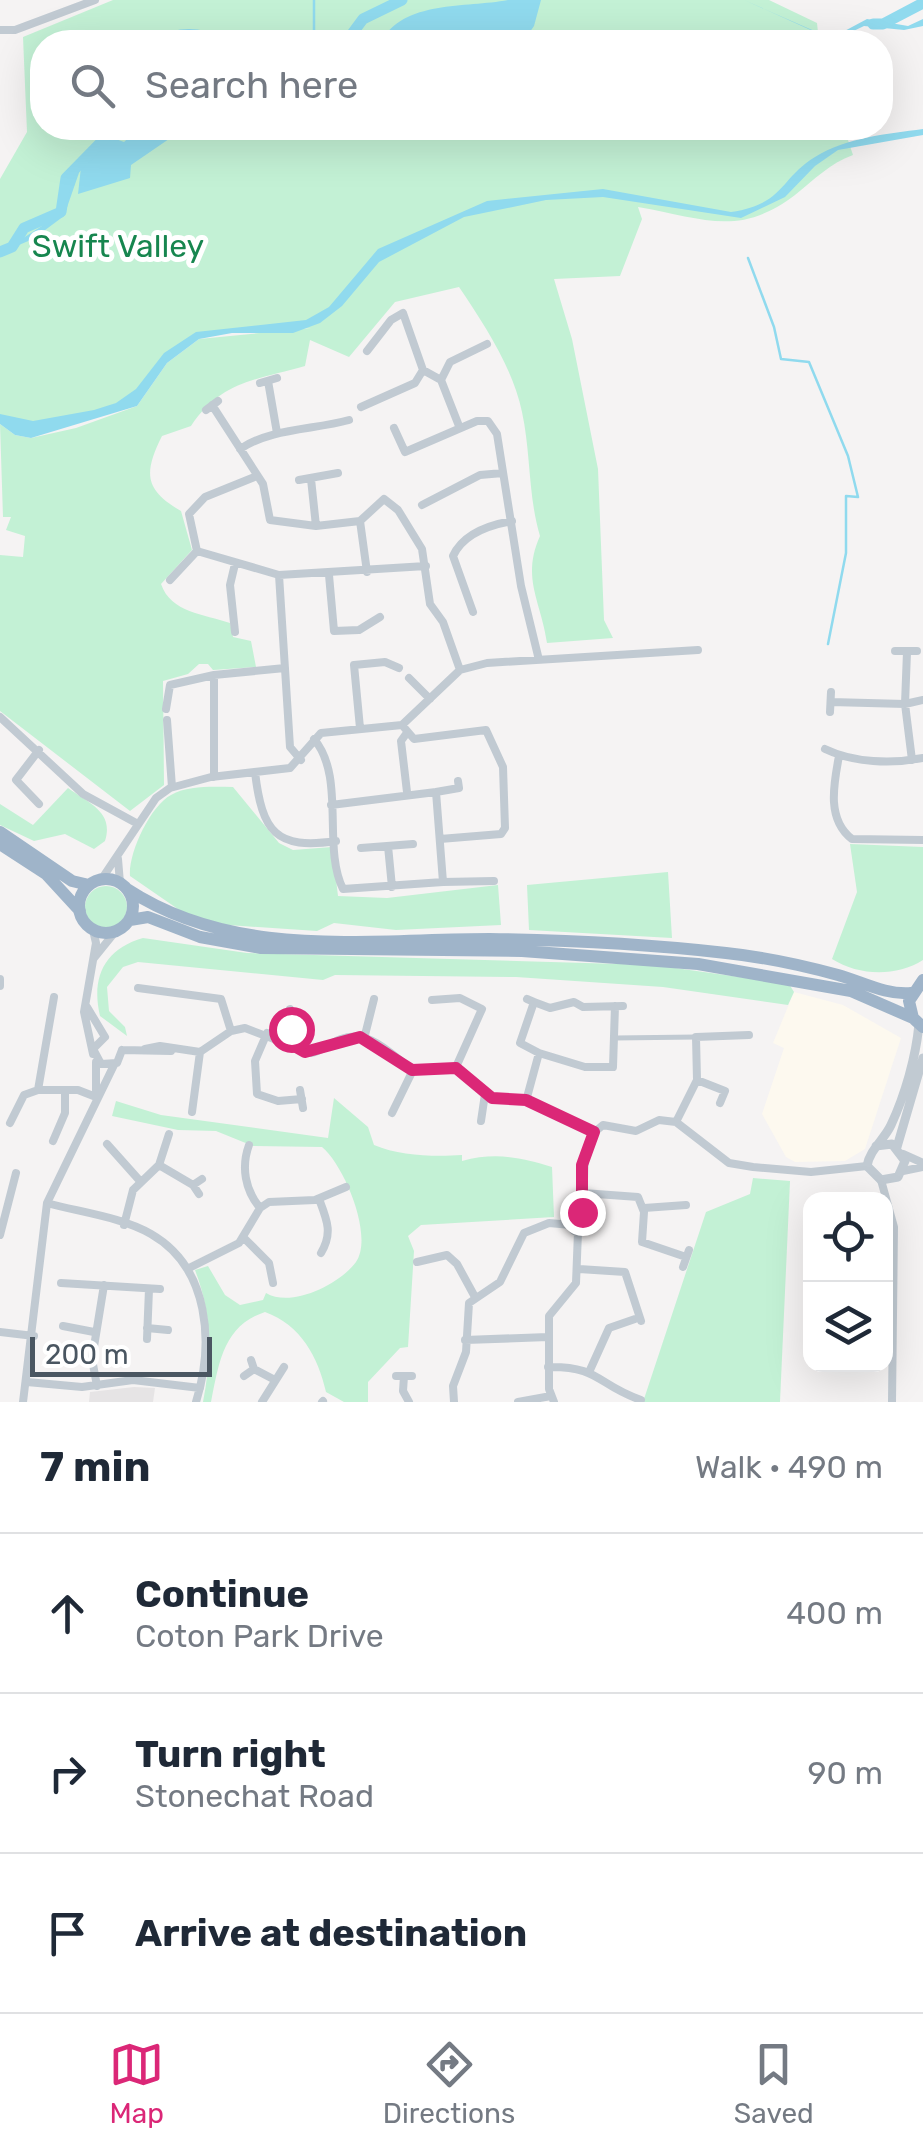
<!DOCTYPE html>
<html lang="en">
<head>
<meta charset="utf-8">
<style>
  body { margin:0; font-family:Rubik,sans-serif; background:#f2f2f3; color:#1f2937 }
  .controls { position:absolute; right:30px; bottom:30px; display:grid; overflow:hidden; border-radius:20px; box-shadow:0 10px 40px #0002 }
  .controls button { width:90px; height:90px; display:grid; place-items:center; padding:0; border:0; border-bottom:2px solid #e0e1e3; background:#fff; color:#1f2937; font:50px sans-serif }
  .scale { position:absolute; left:30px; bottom:25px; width:182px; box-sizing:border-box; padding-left:10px; border:5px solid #4a5661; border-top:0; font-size:28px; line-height:35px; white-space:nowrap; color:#4a5661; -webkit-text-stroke:8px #fff; paint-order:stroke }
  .stop { position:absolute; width:30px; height:30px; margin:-22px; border:8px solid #db2777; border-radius:50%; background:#fff }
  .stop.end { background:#db2777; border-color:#fff; box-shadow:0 2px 10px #0008 }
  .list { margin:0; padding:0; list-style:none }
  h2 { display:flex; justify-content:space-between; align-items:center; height:130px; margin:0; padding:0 40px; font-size:42px }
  h2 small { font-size:32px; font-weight:400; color:#747a83 }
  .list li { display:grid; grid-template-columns:65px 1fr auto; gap:30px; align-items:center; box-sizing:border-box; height:160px; padding:0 40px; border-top:2px solid #e0e1e3 }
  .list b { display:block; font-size:38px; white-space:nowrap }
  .list p { margin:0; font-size:32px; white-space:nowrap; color:#747a83 }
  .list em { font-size:32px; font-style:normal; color:#747a83 }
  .icon { flex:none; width:55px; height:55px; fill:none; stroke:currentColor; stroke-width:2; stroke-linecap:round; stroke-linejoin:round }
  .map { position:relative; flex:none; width:923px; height:1402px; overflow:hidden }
  .search { position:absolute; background:#fff; box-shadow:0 10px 40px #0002; left:30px; right:30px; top:30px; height:110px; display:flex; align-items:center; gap:25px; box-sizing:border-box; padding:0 35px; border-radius:40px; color:#747a83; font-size:38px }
  .sheet { height:610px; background:#fff }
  nav { display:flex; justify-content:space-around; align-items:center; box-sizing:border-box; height:140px; border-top:2px solid #e0e1e3; background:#fff; font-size:28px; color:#747a83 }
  nav a { display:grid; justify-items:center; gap:5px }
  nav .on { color:#db2777 }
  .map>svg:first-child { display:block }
  .commercial { fill:#fdf9ef }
  .education { fill:#e6e4e5 }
  .green { fill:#c3f1d5 }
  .water { fill:#90daee }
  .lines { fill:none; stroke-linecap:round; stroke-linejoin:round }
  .stream { stroke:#90daee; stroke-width:2.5 }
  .river { stroke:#90daee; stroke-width:11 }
  .pedestrian { stroke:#c1cad2; stroke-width:5 }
  .minor { stroke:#c1cad2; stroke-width:8 }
  .tertiary { stroke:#c1cad2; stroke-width:9 }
  .trunk { stroke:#9fb4c9; stroke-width:12 }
  .route { stroke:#db2777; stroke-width:12 }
  .labels { text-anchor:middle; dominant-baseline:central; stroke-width:10; stroke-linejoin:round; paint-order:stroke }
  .park-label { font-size:32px; fill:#17864f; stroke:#fff }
</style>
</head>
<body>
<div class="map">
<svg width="923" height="1402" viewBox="0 0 923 1402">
  <rect width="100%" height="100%" fill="#f5f3f3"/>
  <path class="commercial" d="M794,992l49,13 58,33 -36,111 -20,12 -50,1 -9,-5 -24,-43 22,-66 -11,-5z"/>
  <path class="education" d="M134,1387l21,1 -2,14h-64l1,-10z"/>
  <path class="green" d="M113,0h656l48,23 2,19h-777v86h802l9,27c-23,8 -39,25 -58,40 -57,43 -92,23 -157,12l4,12 -22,57 -66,3 18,60 26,130 6,151 9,18 -66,5c-6,-42 -26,-65 -7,-107 -12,-40 -9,-82 -18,-124 -9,-44 -38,-88 -63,-125l-64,15 -46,55 -39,-17 -5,26c-49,14 -84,15 -114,60l-29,10c-19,38 -17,54 19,75l11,39 -31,34c10,29 43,30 69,39l3,14 18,4 5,26 -43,3 -5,-6h-9l-11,10 -25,7 1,104 -34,26 -130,-100v-156l23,2 2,-21 -19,-6 5,-13h-8l-3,-93 15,11 16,3 45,-10 61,-22 30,-43 32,-24 112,-11 -100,5 -33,13 -37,47 -75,31 -66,-5v-240l27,-47 -4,-95z
    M233,787l46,56 14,7 39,-3 6,49 49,2 111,-13 3,40 -105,5 -62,-7 -17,8 -89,-6 -40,-9 -58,-40c-2,-22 20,-70 41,-81 18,-10 42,-8 62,-8z
    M68,788c22,16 46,24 37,53l-11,8 -29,-15 -31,7 -34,-16v-21l33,21z
    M850,844l73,3v113c-27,17 -64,16 -91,-1l25,-67z
    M668,872l4,66 -143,-8 -2,-45z
    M85 907a21 21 0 1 1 42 0a21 21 0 1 1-42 0Z
    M143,938l104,15 407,12 135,19 5,8 -6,13 -125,-18 -147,-10 -181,-2 -12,5 -185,-18 -15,5 -16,20 2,24 16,16 2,9 -27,-20c-9,-38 4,-67 43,-78z
    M334,1098l34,29 6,18c26,11 61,12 88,10v6c33,-9 58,-4 90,6l2,50 -133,8 -13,11 6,15 -6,96 -8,1 -32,34v20h-24l-18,-10c-8,-35 -25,-67 -61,-80 -42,14 -46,51 -54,90h-8c9,-46 9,-88 -8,-132l13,-4 17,29 15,10 23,-5 3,-7c25,15 73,-8 90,-31 18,-26 -12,-97 -34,-115l-69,-1 -37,-15 -38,-1 -66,-14 4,-15 45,14 167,23z
    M753,1178l37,3 -10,221h-137l63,-190 44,-18z"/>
  <path class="water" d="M508,0h33l-7,26 -11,16h-142c22,-42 85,-34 127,-42z
    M744,0l75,33 20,1 28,-15 41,7 15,-7v7l-19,4 -40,-4 -23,11h-15z
    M119,128h4l-10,10 11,4 15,-14h46l-54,37 -1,13 -52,16 3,-27 -17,49 -31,23 -33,14 59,-38 11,-38 10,-15z
    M923,129v6l-85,15 -23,16 -30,31 -44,21 -138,-21 -57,3 -82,17 -85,45 -37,44 -22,17 -27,10h-61l-33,6 -32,24 -30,43 -106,32 -16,-3 -15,-11v-10l33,7 61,-11 22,-7 20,-14 28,-36 32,-21 110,-12 23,-13 49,-58 109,-48 116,-12 128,23c54,-8 48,-33 84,-55 32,-20 72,-23 108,-28z"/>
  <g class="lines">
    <path class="stream" d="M314,0v42
      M748,258l26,69 7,32 28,3 39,94 10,41 -12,-1v57l-18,91"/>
    <path class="river" d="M873,24h10l40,-21
      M162,42c14,-10 40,-10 54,0
      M346,42l17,-23 39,-19
      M0,252l12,-5 12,-19 37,-16 5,-34 49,-50"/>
    <path class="pedestrian" d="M615,1038l81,-1"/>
    <path class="minor" d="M0,30h15l80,-30
      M367,351l24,-31 12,-7 20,57 18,10 18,46
      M441,380l9,-18 37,-18
      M268,381l9,52
      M260,383l17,-5
      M212,405l51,79 7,36 46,6 44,-5
      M361,407l54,-24 8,-13
      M206,410l12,-9
      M394,428l11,24 72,-31h11l9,13 24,152 18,74
      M240,449c31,-21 73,-19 109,-29
      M311,479l5,47
      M299,480l39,-7
      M422,505l58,-30 23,-2
      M197,551l-8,-37 16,-17 52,-21
      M235,564l-5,21 5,47
      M367,572l-7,-51 24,-22 14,11 24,39 8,55 13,18 17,48
      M279,575l11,172 11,13
      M329,575l5,56 25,-1 21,-13
      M170,580l27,-29 82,24 147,-9
      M473,612l-20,-56c10,-22 36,-31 59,-35
      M895,651h22
      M907,652l-2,52 7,56
      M409,678l21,21
      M831,702l74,2 18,-4
      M166,709l4,-24 44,-10
      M830,712l1,-20
      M0,717l83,77 55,30
      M167,720l5,67
      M402,725l12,14 72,-9 17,37 2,61 -4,6 -61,5
      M360,728l-6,-63 31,-3 14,6
      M406,734l-5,7 6,51
      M314,739c32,38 8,108 29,150l100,-7 -7,-90 -105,13
      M825,749c29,14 67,15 98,9
      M39,750l-23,30 23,24
      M839,756c-5,27 -13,63 13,83l71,1
      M255,772c7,60 21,78 81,69
      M214,777v-102l71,-7
      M436,792l23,-4 -1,-7
      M388,846l4,41
      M361,848l52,-4
      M118,859l2,24
      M101,880l55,-82 14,-10 41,-11 79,-9 31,-35 81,-8 58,-55 27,-7 211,-13
      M443,882l51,-1
      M94,958l21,-26
      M0,979v7
      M138,988l83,11 10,32
      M527,999l7,3 -14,41 19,10
      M432,1000l28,-2 22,11 -26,58
      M534,1002l16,6 24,-6 9,5 40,-1
      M87,1007l18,30
      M267,1033l-12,28 2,33 21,7 24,-2
      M105,1037l-12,12 8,15 16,-1 5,-13
      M364,1039l10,-40
      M285,1040l8,-20 -3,-11
      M145,1049l15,-3 40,6 31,-21 14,-3 66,25c12,-2 19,-10 30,-14 29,-11 51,17 72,31l43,-3 36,31 34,3 67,31
      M122,1050l49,1
      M93,1054l-9,-42 12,-69 -3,-13
      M96,1062v30
      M697,1080l28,11 -5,12
      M38,1090h40l18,7
      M300,1090l3,18
      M526,1101l13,-48 46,14h28l2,-61
      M192,1112l8,-60
      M392,1113l21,-43
      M481,1121l4,-27
      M676,1122l21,-42 -1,-43 53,-2
      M10,1123l14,-28 14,-5 16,-93
      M53,1141l12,-28v-22
      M107,1144l33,37
      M249,1145c-8,22 -4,45 11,63
      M903,1154l20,9
      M159,1165l34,20
      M903,1171l20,-4
      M881,1180l13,47 -2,175
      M583,1193l55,4 6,15 -2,30 44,15
      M199,1194l-6,-9 9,-6
      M319,1199c8,21 14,34 2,54
      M47,1203c32,9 75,14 104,31 59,34 63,110 45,168
      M644,1208l42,-3
      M571 1225a7 7 0 1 1 14 0a7 7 0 1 1-14 0Z
      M579,1219c12,-30 -6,-73 24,-94l33,6 23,-11 17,2 53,41 24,4 58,5 56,-6
      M124,1225l9,-35 26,-25 10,-31
      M0,1235l16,-62
      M244,1238l25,25 4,20
      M417,1262l30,-7 10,9 18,33
      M683,1267l6,-17
      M187,1269l52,-26 21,-35 9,-6 46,-2 31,-13
      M579,1269l46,3 16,49
      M61,1283l99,6
      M63,1326l31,6
      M147,1328l21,2
      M0,1332l34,4
      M147,1339l2,-50
      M465,1340l83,-3
      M548,1367c52,-1 49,18 93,33
      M254,1369l21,11
      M590,1370l19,-42 26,-9
      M244,1376l10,-7 -3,-9
      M396,1376h16
      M404,1376l-1,15 6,11
      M27,1382l55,5 51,-7 67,8
      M97,1386l-5,-27 12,-74
      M23,1402l24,-199 67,-138
      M262,1402l22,-35
      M322,1402l1,-1
      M454,1402l-1,-16 13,-34 3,-49 31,-21 24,-49 25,-10 22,2
      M518,1402l33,-6
      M554,1402l-5,-13v-73l27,-33 2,-51"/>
    <path class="tertiary" d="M876,1146l16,-2 13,17 -7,16 -17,3 -14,-14c3,-17 17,-26 24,-41 14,-30 25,-68 28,-101
      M897,1147l26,-89"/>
    <path class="trunk" d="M0,832l72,49 17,4
      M0,844l46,30 34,37
      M79 906a27 27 0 1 1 54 0a27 27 0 1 1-54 0Z
      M127,889c108,71 240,50 363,50 79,1 157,5 236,14 37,4 76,12 112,22 25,7 47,20 73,18
      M130,920l18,-3 52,20 61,11 261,3 176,13 153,27 62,27
      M923,980l-14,21 4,17 10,9"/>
  </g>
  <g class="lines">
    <path class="route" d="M291,1029l-7,11 21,12 55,-15 52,33 44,-2 36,30 34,2 68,32 -12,33v47"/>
  </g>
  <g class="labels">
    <g class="park-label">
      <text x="118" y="246">Swift Valley</text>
    </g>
  </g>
</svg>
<div class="controls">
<button><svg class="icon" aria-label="locate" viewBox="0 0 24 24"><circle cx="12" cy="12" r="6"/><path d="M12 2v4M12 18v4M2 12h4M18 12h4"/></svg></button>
<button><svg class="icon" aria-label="layers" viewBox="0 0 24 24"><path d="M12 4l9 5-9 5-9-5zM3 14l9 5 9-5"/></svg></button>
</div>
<div class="scale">200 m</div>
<div class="stop" style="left:291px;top:1029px"></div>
<div class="stop end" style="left:582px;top:1212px"></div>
<div class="search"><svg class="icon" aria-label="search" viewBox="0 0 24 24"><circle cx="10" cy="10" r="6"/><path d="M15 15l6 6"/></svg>Search here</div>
</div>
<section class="sheet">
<h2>7 min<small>Walk · 490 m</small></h2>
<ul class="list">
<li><svg class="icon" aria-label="ahead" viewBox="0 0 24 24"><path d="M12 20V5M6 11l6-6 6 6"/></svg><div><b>Continue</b><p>Coton Park Drive</p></div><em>400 m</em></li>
<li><svg class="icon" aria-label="right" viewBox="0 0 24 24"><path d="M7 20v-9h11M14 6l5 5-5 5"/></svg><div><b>Turn right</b><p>Stonechat Road</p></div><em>90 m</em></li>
<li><svg class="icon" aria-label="arrive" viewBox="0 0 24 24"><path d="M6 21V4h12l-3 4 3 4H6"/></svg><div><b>Arrive at destination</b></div></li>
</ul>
</section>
<nav>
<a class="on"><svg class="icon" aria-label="map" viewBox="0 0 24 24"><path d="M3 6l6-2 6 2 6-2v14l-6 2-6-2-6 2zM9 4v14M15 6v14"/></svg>Map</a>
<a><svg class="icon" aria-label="directions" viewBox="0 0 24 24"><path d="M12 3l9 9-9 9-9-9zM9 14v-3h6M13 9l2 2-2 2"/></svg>Directions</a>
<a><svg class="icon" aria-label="saved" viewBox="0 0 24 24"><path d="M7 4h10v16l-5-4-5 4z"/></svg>Saved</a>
</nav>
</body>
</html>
